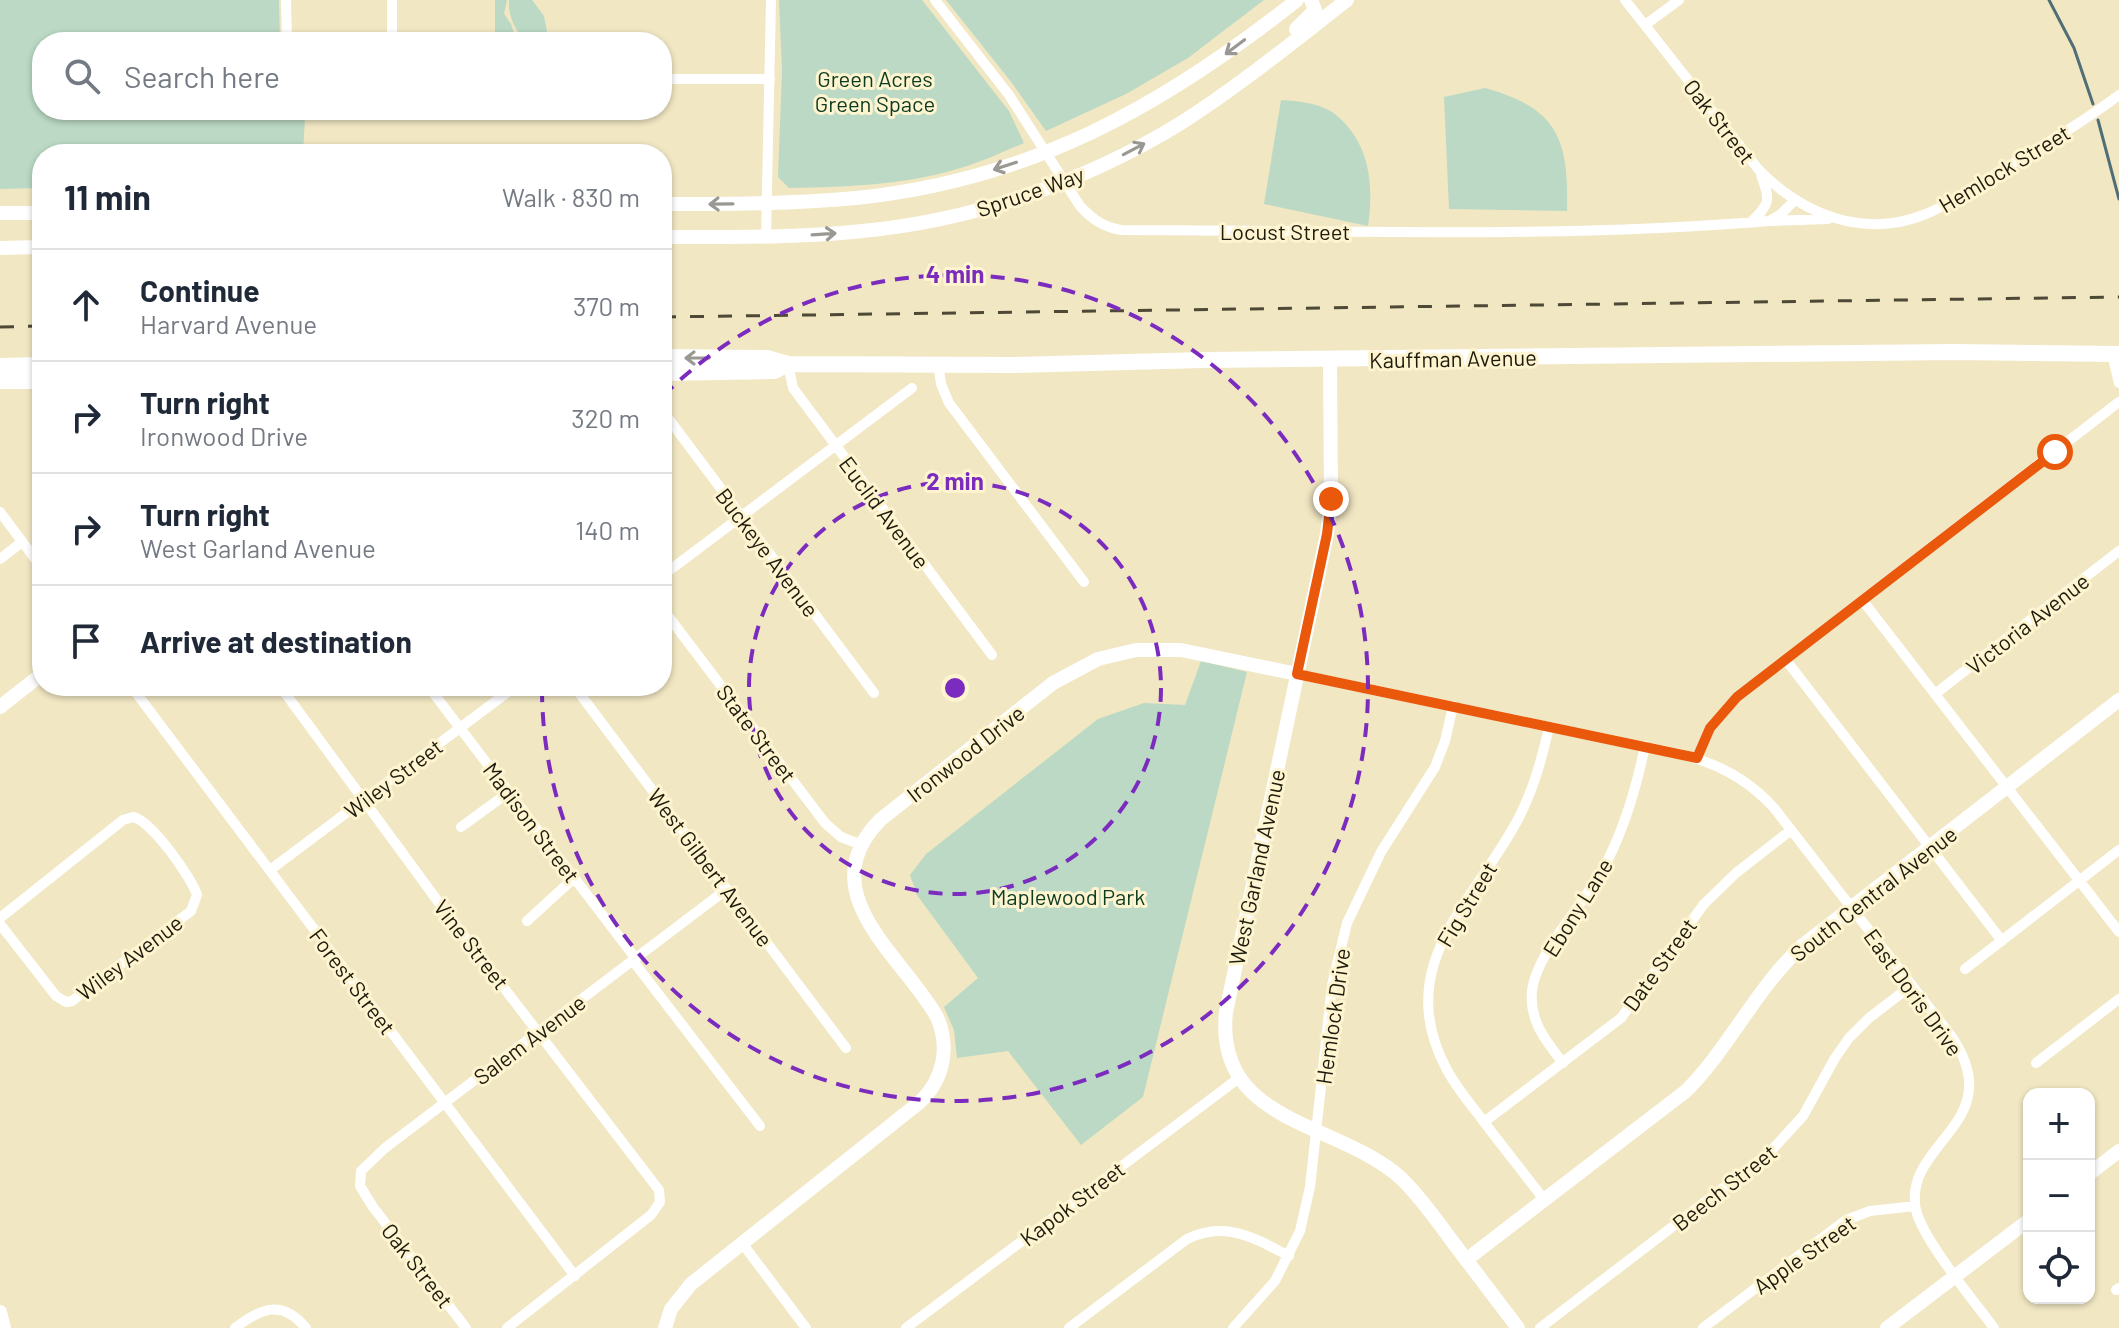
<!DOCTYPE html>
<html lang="en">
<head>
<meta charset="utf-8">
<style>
  body { margin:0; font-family:Barlow,sans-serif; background:#f2f2f3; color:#1f2937 }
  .controls { position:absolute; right:24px; bottom:24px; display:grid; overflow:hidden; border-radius:16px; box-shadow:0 2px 6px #0004 }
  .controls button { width:72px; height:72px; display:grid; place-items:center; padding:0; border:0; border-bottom:2px solid #e0e1e3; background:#fff; color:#1f2937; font:40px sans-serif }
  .stop { position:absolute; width:24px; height:24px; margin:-18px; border:6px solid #ea580c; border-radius:50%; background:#fff }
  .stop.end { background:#ea580c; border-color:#fff; box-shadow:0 2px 8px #0008 }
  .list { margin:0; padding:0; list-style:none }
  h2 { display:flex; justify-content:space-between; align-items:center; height:104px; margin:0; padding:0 32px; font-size:34px }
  h2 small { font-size:26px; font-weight:400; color:#747a83 }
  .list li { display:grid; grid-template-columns:52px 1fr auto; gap:24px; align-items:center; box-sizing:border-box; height:112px; padding:0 32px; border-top:2px solid #e0e1e3 }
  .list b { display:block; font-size:30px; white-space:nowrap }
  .list p { margin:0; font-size:26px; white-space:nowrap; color:#747a83 }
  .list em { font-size:26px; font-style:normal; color:#747a83 }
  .icon { flex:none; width:44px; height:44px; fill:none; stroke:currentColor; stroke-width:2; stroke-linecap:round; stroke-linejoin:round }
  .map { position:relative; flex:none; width:2119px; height:1328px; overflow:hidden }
  .search { position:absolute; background:#fff; box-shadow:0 2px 6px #0004; left:32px; top:32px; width:640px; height:88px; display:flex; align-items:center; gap:20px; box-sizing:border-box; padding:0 28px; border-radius:32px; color:#747a83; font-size:30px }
  .panel { position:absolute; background:#fff; box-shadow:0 2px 6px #0004; left:32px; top:144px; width:640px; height:552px; border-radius:32px }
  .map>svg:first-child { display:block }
  .green { fill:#bbd9c4 }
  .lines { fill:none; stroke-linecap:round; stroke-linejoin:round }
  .stream { stroke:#506e75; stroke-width:3 }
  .street { stroke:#fff; stroke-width:10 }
  .secondary { stroke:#fff; stroke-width:14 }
  .primary { stroke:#fff; stroke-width:16 }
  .rail { stroke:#4d4936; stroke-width:3; stroke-dasharray:14 14; stroke-linecap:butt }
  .oneway { stroke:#9a9892 }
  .route { stroke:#ea580c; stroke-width:10 }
  .ring { fill:none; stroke:#7b2cbf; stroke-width:4; stroke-dasharray:14 10 }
  .labels { text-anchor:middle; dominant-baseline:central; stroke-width:6; stroke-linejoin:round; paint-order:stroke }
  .park-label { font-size:22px; fill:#0b3b21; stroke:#fef4d0 }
  .street-label { font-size:22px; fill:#1e1b0d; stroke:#fef4d0 }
  .centre { fill:#7b2cbf; stroke:#fef4d0; stroke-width:4 }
  .ring-label { font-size:24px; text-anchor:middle; font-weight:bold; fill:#7b2cbf; stroke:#fef4d0; stroke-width:6; stroke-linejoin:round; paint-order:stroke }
</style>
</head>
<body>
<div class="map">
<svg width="2119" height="1328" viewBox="0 0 2119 1328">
  <rect width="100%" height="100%" fill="#f1e7c3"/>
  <path class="green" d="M0,0h279l1,42h-238v68h258l5,7 -2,37h-261v34l-42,1z
    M495,0h12l-3,14 7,10 6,18h-22z
    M509,0h23l12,16 5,26h-22c-12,-11 -19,-26 -18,-42z
    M779,0h143l87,111 15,32c-19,8 -38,17 -57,23 -57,19 -119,21 -178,22l-11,-11 4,-106z
    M946,0h318l-76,58 -62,36 -80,37 -34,-48z
    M1485,88c73,20 84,52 82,123l-118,-2 -5,-112z
    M1281,100c17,1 41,3 55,15 34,28 38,70 32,111l-104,-22z
    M1201,661l46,11 -104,425 -62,48 -73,-94 -51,7 -3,-28 -10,-23 34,-29 -61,-83 -7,-20 16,-21 172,-135 46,-16 41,2z"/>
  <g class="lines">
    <path class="stream" d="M2049,0l25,48 19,56
      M2098,120l21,79"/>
    <path class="street" d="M286,0l1,42
      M935,0l74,95 71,111c12,13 23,21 41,24 215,0 432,9 648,-9l12,-7 13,-13
      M1625,0l134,170c44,45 105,69 167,44 28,-12 54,-30 79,-46 39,-23 78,-46 114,-73
      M1645,25l34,-25
      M392,42v-42
      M662,79h108
      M304,110h1
      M1772,221l56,-2
      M1750,223c20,-19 21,-22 11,-48
      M766,236l5,-236
      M2112,354l7,29
      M938,363l3,21 8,19 135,179
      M788,364l5,24 199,267
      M662,410l212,283
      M0,512l42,56
      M0,559l22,-17
      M662,576l250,-188
      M1863,601l256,331
      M662,608l163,215 16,14 21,8
      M1786,660l216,281
      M1297,674l387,81c35,9 65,25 90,53l178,229c58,87 -50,105 -36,173 7,30 58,91 78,118
      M131,686l444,590
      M280,686l165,225 214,279 1,12 -9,13 -144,113
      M428,686l208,273
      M574,686l272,362
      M1935,694l184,-143
      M1697,758l13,-30 27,-31 382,-295
      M461,827l48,-35
      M270,870l246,-184
      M0,918l123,-98 10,-3c18,3 59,61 64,78l-6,16 -119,90 -6,1 -10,-6 -56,-72
      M527,921l47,-43
      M633,961l127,165
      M1965,969l154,-119
      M1563,1063c-17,-22 -34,-42 -31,-72 4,-37 52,-88 71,-122 21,-38 33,-80 42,-123
      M2036,1063l83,-64
      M1484,1122l137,-104 83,-114 32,-31 55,-43
      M1545,1201c-21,-28 -43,-55 -64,-83 -12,-16 -26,-32 -35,-50 -52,-98 21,-160 66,-238 19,-32 29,-67 37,-103
      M742,1243l64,85
      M2116,1290l3,-2
      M235,1328c26,-20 47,-29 71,0
      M466,1328l-93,-121 -13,-21 1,-15 24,-23 342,-259
      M906,1328l333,-250
      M1069,1328l118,-89c38,-19 68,-1 102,17
      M1233,1328l42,-47 25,-50 10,-44 22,-202 15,-62 34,-71 54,-85 10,-26 8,-35
      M1540,1328l229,-175 34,-37 32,-58 14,-20 20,-20 43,-33
      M1703,1328l143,-108 24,-9 45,-5"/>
    <path class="secondary" d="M1296,29l19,-19 -4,-10
      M662,204c65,0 129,0 194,-6 175,-18 306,-91 441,-198
      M0,213h42
      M662,237c67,0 134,1 200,-6 113,-11 223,-49 319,-108 58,-37 112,-81 166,-123
      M0,248l42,-1
      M1330,360l1,139 -4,35 -101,478c-12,113 113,109 176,167 20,20 36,43 53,66 21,28 42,55 63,83
      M0,707l42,-33
      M2089,1174l30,-23
      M1466,1260l220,-169c44,-44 70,-103 117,-146l316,-245
      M0,1312l4,16
      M665,1328l6,-19 20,-25 229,-182c24,-23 30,-55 17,-85 -34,-61 -128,-124 -57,-197l173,-137 45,-24 38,-9h45l116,24
      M1887,1328l142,-108"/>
    <path class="primary" d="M662,357l105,1 21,6 225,1 190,-5 751,-8 165,2
      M0,366l42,-1
      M662,373l112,-2 14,-7
      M0,381h42"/>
    <path class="rail" d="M662,317l1457,-20
      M0,327l42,-1"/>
  </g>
  <defs><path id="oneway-shaft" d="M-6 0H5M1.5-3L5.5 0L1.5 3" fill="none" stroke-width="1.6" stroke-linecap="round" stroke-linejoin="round" transform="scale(2)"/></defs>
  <g class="oneway">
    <use href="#oneway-shaft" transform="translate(1235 47) rotate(143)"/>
    <use href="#oneway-shaft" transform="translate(1134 149) rotate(-28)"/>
    <use href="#oneway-shaft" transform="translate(1005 166) rotate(162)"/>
    <use href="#oneway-shaft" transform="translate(721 204) rotate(179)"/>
    <use href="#oneway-shaft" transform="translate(824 234) rotate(-4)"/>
    <use href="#oneway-shaft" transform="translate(697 358) rotate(-180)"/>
  </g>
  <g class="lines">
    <path class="route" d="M1331,499l-4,35 -30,140 400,84 13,-30 27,-31 318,-245"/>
  </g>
  <g class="ring">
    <circle cx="955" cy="688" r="206"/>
    <path d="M663 396A413 413 0 1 1 542 688"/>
  </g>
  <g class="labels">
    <g class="park-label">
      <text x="875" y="78">Green Acres<tspan x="875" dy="25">Green Space</tspan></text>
      <text x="1068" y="896">Maplewood Park</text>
    </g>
    <g class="street-label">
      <text transform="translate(1720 121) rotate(52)">Oak Street</text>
      <text transform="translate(2004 168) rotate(-31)">Hemlock Street</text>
      <text transform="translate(1030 191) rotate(-19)">Spruce Way</text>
      <text x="1285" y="231">Locust Street</text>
      <text transform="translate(1453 358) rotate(-1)">Kauffman Avenue</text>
      <text transform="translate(885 512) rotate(53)">Euclid Avenue</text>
      <text transform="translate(768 552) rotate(53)">Buckeye Avenue</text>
      <text transform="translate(2027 623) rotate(-38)">Victoria Avenue</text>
      <text transform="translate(757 733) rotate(53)">State Street</text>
      <text transform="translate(965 753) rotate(-38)">Ironwood Drive</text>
      <text transform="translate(393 778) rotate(-37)">Wiley Street</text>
      <text transform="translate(532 822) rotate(53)">Madison Street</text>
      <text transform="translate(711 867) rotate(53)">West Gilbert Avenue</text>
      <text transform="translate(1256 867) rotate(-78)">West Garland Avenue</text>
      <text transform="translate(1873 893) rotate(-38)">South Central Avenue</text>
      <text transform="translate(1466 904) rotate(-59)">Fig Street</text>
      <text transform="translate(1577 907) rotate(-58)">Ebony Lane</text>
      <text transform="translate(472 944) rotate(52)">Vine Street</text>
      <text transform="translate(129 957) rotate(-37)">Wiley Avenue</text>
      <text transform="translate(1659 964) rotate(-54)">Date Street</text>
      <text transform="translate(353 981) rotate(53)">Forest Street</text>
      <text transform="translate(1914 992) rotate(54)">East Doris Drive</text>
      <text transform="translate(1332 1016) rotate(-82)">Hemlock Drive</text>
      <text transform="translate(529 1039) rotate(-37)">Salem Avenue</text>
      <text transform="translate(1724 1187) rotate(-38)">Beech Street</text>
      <text transform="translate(1072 1203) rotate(-37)">Kapok Street</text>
      <text transform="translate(1804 1254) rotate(-35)">Apple Street</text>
      <text transform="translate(418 1265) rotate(52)">Oak Street</text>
    </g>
  </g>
  <circle cx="955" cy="688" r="12" class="centre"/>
  <g class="ring-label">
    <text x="955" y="283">4 min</text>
    <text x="955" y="490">2 min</text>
  </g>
</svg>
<div class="controls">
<button>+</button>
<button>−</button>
<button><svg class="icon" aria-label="locate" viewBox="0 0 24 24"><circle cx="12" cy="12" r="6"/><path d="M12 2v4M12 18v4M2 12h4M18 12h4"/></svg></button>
</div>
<div class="stop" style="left:2055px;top:452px"></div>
<div class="stop end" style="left:1331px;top:499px"></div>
<div class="search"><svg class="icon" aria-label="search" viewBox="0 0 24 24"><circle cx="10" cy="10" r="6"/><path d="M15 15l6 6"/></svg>Search here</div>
<section class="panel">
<h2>11 min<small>Walk · 830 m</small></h2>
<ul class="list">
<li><svg class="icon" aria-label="ahead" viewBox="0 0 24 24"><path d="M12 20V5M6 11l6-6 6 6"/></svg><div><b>Continue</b><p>Harvard Avenue</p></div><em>370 m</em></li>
<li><svg class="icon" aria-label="right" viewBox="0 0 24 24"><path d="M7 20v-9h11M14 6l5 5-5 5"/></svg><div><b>Turn right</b><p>Ironwood Drive</p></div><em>320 m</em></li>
<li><svg class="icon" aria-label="right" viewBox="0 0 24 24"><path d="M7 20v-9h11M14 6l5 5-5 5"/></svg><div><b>Turn right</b><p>West Garland Avenue</p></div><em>140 m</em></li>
<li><svg class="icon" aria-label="arrive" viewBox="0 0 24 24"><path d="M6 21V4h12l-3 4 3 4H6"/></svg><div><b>Arrive at destination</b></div></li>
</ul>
</section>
</div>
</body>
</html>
